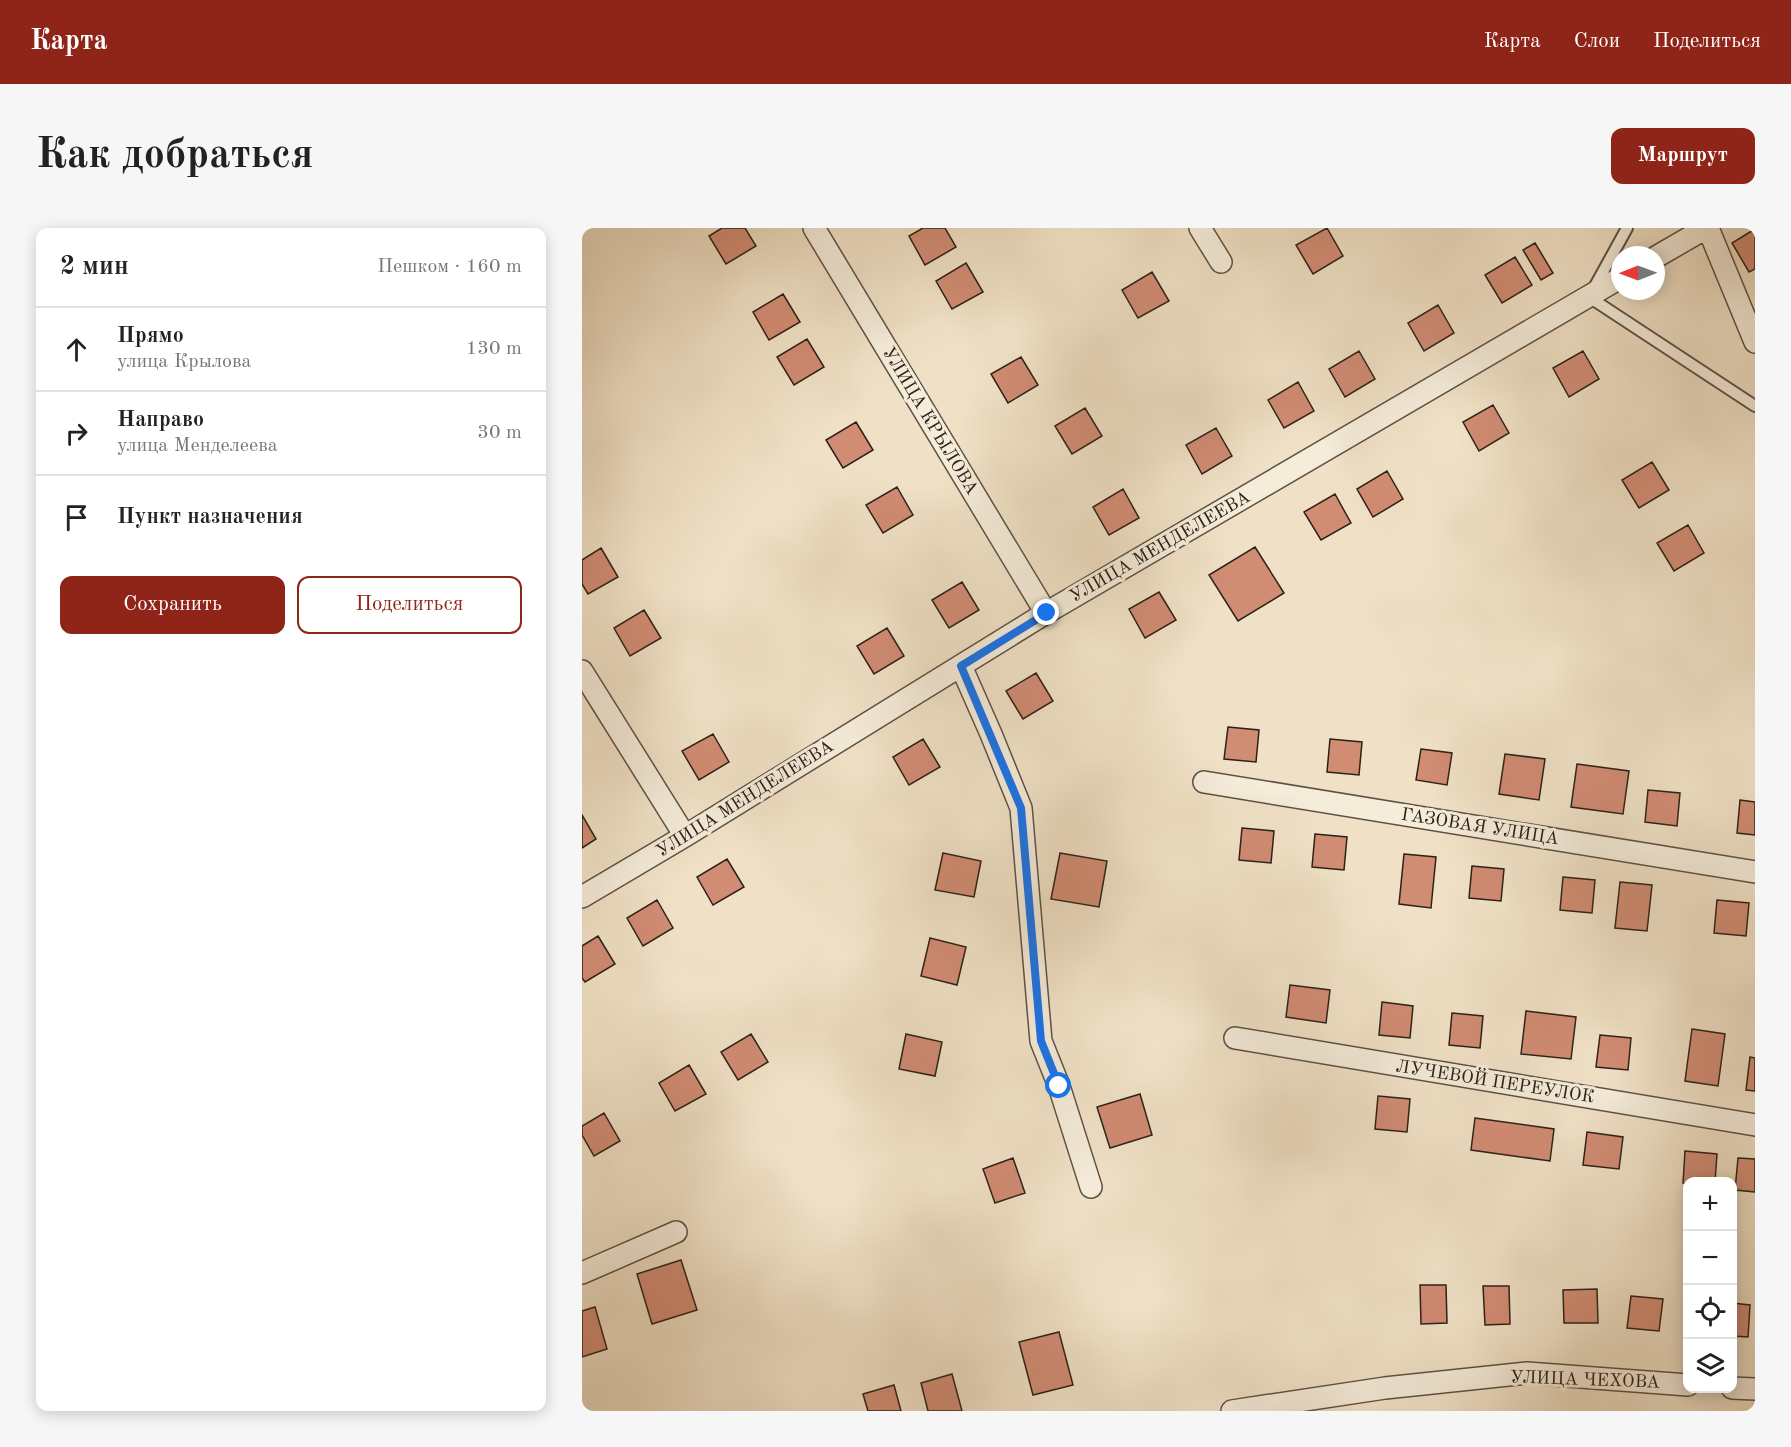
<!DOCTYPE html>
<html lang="ru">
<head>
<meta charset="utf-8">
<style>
  body { margin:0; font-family:"Old Standard TT",serif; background:#f6f6f6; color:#222 }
  .controls { position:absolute; right:18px; bottom:18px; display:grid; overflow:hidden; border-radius:12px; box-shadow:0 3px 15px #0003 }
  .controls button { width:54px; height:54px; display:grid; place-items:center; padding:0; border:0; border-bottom:2px solid #e0e0e0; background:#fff; color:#222; font:30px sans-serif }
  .compass { position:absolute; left:1029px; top:18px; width:54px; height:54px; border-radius:50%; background:#fff; box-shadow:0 3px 15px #0003; rotate:269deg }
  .stop { position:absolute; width:18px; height:18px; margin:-14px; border:4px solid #1a73e8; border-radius:50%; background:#fff }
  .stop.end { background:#1a73e8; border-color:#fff; box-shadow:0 2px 6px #0008 }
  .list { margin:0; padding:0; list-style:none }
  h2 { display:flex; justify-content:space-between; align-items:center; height:78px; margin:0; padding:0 24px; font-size:26px }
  h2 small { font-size:20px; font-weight:400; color:#767676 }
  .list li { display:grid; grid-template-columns:39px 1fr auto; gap:18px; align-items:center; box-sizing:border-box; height:84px; padding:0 24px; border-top:2px solid #e0e0e0 }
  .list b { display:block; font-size:22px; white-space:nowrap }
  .list p { margin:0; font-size:20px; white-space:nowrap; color:#767676 }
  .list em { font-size:20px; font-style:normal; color:#767676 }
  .actions { display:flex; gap:12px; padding:18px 24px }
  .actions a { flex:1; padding:14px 0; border:2px solid #8f2418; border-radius:12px; text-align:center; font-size:21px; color:#8f2418 }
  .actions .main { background:#8f2418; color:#fff }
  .icon { flex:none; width:33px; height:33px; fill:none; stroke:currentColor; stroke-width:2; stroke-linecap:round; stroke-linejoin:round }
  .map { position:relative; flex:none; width:1173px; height:1183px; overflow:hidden; border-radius:12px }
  header { display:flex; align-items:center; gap:36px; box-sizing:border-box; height:84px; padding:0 30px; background:#8f2418; color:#fff }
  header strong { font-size:28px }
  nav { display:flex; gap:33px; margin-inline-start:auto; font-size:21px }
  .intro { display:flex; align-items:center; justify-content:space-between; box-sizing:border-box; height:144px; padding:0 36px }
  h1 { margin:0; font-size:42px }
  .button { padding:15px 27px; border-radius:12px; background:#8f2418; color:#fff; font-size:21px; font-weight:700 }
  main { display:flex; gap:36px; padding:0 36px }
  aside { flex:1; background:#fff; border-radius:12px; box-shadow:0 3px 15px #0003 }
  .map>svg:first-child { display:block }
  .building { fill:#d18c74; stroke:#2c2118; stroke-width:1.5 }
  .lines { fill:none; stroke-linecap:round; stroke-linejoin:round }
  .lane-casing { stroke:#5d5144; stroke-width:14 }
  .street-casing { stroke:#5d5144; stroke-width:24 }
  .lane { stroke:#f5ecda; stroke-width:10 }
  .street { stroke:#f5ecda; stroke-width:21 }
  .route { stroke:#1a73e8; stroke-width:8 }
  .labels { text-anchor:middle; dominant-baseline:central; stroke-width:6; stroke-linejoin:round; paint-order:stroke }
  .street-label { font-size:18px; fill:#2c2118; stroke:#f5ecda }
</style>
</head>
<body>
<header>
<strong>Карта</strong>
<nav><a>Карта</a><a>Слои</a><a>Поделиться</a></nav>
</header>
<div class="intro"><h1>Как добраться</h1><a class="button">Маршрут</a></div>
<main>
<aside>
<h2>2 мин<small>Пешком · 160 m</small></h2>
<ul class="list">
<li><svg class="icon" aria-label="ahead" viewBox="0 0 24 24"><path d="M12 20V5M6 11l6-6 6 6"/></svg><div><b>Прямо</b><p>улица Крылова</p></div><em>130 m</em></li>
<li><svg class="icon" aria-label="right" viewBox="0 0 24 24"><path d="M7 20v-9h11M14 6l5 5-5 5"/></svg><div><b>Направо</b><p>улица Менделеева</p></div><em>30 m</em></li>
<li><svg class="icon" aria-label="arrive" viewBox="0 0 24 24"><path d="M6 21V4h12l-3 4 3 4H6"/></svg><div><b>Пункт назначения</b></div></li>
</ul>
<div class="actions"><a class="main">Сохранить</a><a>Поделиться</a></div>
</aside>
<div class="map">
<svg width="1173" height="1183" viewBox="0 0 1173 1183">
  <rect width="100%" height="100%" fill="#f0e1c6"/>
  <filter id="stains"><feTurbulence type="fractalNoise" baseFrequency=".00333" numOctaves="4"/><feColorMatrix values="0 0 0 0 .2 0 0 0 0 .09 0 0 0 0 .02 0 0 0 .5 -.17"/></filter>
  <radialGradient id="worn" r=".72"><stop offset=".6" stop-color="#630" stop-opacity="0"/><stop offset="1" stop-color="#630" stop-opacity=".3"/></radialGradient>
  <path class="building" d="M140,0h23l11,18 -30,18 -17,-28z
    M341,0h22l11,19 -31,18 -16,-29z
    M745,0l16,28 -30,18 -17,-29z
    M1173,1v40l-6,3 -17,-29z
    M953,15l18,30 -12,7 -18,-30z
    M933,29l17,28 -30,18 -17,-28z
    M384,35l17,29 -31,17 -16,-28z
    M570,44l17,29 -31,17 -16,-28z
    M201,66l17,28 -31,18 -16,-28z
    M856,77l16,28 -30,18 -16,-28z
    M225,111l17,28 -30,18 -17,-28z
    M777,123l16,28 -30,18 -16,-28z
    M1001,123l16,28 -30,18 -16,-29z
    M439,129l17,28 -30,18 -17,-29z
    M716,154l16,29 -30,17 -16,-28z
    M911,177l16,28 -30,18 -16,-29z
    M503,180l17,28 -30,18 -17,-28z
    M274,194l17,28 -30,18 -17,-28z
    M634,200l16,28 -30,18 -16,-29z
    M1070,234l17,28 -30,18 -17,-28z
    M805,243l16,28 -30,18 -16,-28z
    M315,259l16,28 -30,18 -17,-28z
    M541,261l16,29 -30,17 -16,-28z
    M753,266l16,29 -30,17 -17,-28z
    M1106,297l16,28 -30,18 -17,-28z
    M673,319l29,46 -46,28 -29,-46z
    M19,320l17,29 -30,17 -6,-10v-24z
    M380,354l17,28 -30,18 -17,-28z
    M577,364l17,28 -31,18 -16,-29z
    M62,382l17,28 -31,18 -16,-28z
    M305,400l17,28 -30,18 -17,-28z
    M454,445l17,28 -30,18 -17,-28z
    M646,499l31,3 -3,32 -32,-3z
    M131,506l16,28 -30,18 -17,-29z
    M341,511l17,28 -31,18 -16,-28z
    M748,511l32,3 -3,33 -32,-3z
    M839,521l31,4 -5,32 -31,-5z
    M923,526l40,5 -6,41 -40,-6z
    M995,536l52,7 -6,43 -52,-7z
    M1066,562l32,3 -3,33 -32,-4z
    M1158,572l15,2v33l-18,-2z
    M0,587l14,24 -14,9z
    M660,600l32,3 -3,32 -32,-3z
    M733,606l32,3 -3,33 -32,-3z
    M361,625l38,8 -7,36 -39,-7z
    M478,625l47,8 -8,46 -48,-8z
    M822,626l32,3 -5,51 -32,-4z
    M145,631l17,28 -31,18 -16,-28z
    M890,638l32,3 -3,32 -32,-3z
    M981,649l32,3 -3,33 -32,-3z
    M1038,654l32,3 -5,46 -32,-3z
    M75,672l16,28 -30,18 -16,-28z
    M1135,672l32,3 -3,33 -32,-3z
    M16,708l17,28 -30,18 -3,-4v-32z
    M348,710l36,9 -9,38 -36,-9z
    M708,757l40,5 -4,33 -40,-6z
    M800,774l31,4 -3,32 -31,-3z
    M944,783l50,6 -5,42 -50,-5z
    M870,785l31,3 -3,32 -31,-3z
    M1110,801l33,5 -7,52 -33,-5z
    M169,806l17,28 -30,18 -17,-28z
    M324,806l36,8 -7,34 -36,-7z
    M1018,807l31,3 -3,32 -32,-3z
    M1168,829l5,1v33l-9,-1z
    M107,837l17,29 -31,17 -16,-28z
    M558,866l12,41 -42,13 -13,-41z
    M796,868l32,3 -3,33 -32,-3z
    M22,885l16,28 -26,15 -12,-21v-9z
    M893,890l79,11 -4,32 -79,-11z
    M1005,904l36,5 -4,32 -36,-4z
    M1103,923l32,3 -2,28h-27v2l-5,-1z
    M431,930l12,35 -30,10 -12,-34z
    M1156,930l17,1v33l-20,-2z
    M99,1032l16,50 -45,14 -15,-50z
    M838,1057h26l1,38 -26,1z
    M901,1058h26l1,38 -25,1z
    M1015,1061l1,34h-34l-1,-33z
    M1049,1068l32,3 -4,32 -32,-3z
    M1150,1075l18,2 -2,32 -16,-1z
    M13,1079l12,42 -25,8v-46z
    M477,1104l14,53 -40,10 -14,-53z
    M370,1146l10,37h-34l-7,-28z
    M312,1157l7,26h-33l-5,-17z"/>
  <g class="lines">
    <defs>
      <path id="lane" d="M1045,0l-38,69 166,109"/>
      <path id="street" d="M232,0l232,385
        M618,0l21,34
        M1126,0l47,114
        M1074,29l50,-29
        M379,438l30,68 30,74 20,233 18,45 32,101
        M0,443l103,165
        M622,554l551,90
        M0,669l103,-61 361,-223 574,-335
        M653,810l520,87
        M0,1045l94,-41
        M1150,1160l23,1
        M650,1183l153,-23 142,-15 161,12"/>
    </defs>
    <use href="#lane" class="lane-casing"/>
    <use href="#street" class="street-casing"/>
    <use href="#lane" class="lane"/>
    <use href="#street" class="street"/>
  </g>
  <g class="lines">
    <path class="route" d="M465,385l-86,53 60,142 20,233 18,45"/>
  </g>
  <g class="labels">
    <g class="street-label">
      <text transform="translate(348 193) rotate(59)">УЛИЦА КРЫЛОВА</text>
      <text transform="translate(578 319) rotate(-30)">УЛИЦА МЕНДЕЛЕЕВА</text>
      <text transform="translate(163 571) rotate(-32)">УЛИЦА МЕНДЕЛЕЕВА</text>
      <text transform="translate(898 599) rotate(9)">ГАЗОВАЯ УЛИЦА</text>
      <text transform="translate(913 854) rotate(9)">ЛУЧЕВОЙ ПЕРЕУЛОК</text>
      <text transform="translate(1003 1152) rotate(2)">УЛИЦА ЧЕХОВА</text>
    </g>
  </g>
  <rect width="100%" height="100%" filter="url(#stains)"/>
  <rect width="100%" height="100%" fill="url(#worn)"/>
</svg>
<div class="controls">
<button>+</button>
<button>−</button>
<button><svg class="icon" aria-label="locate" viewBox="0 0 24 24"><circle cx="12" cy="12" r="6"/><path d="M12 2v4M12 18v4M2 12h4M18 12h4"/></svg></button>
<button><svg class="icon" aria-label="layers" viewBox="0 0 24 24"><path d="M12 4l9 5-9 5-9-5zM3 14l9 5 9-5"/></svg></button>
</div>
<svg class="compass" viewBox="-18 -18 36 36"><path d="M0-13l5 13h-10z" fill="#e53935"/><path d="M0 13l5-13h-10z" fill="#767676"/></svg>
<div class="stop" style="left:477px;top:858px"></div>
<div class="stop end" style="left:465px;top:385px"></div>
</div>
</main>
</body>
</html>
